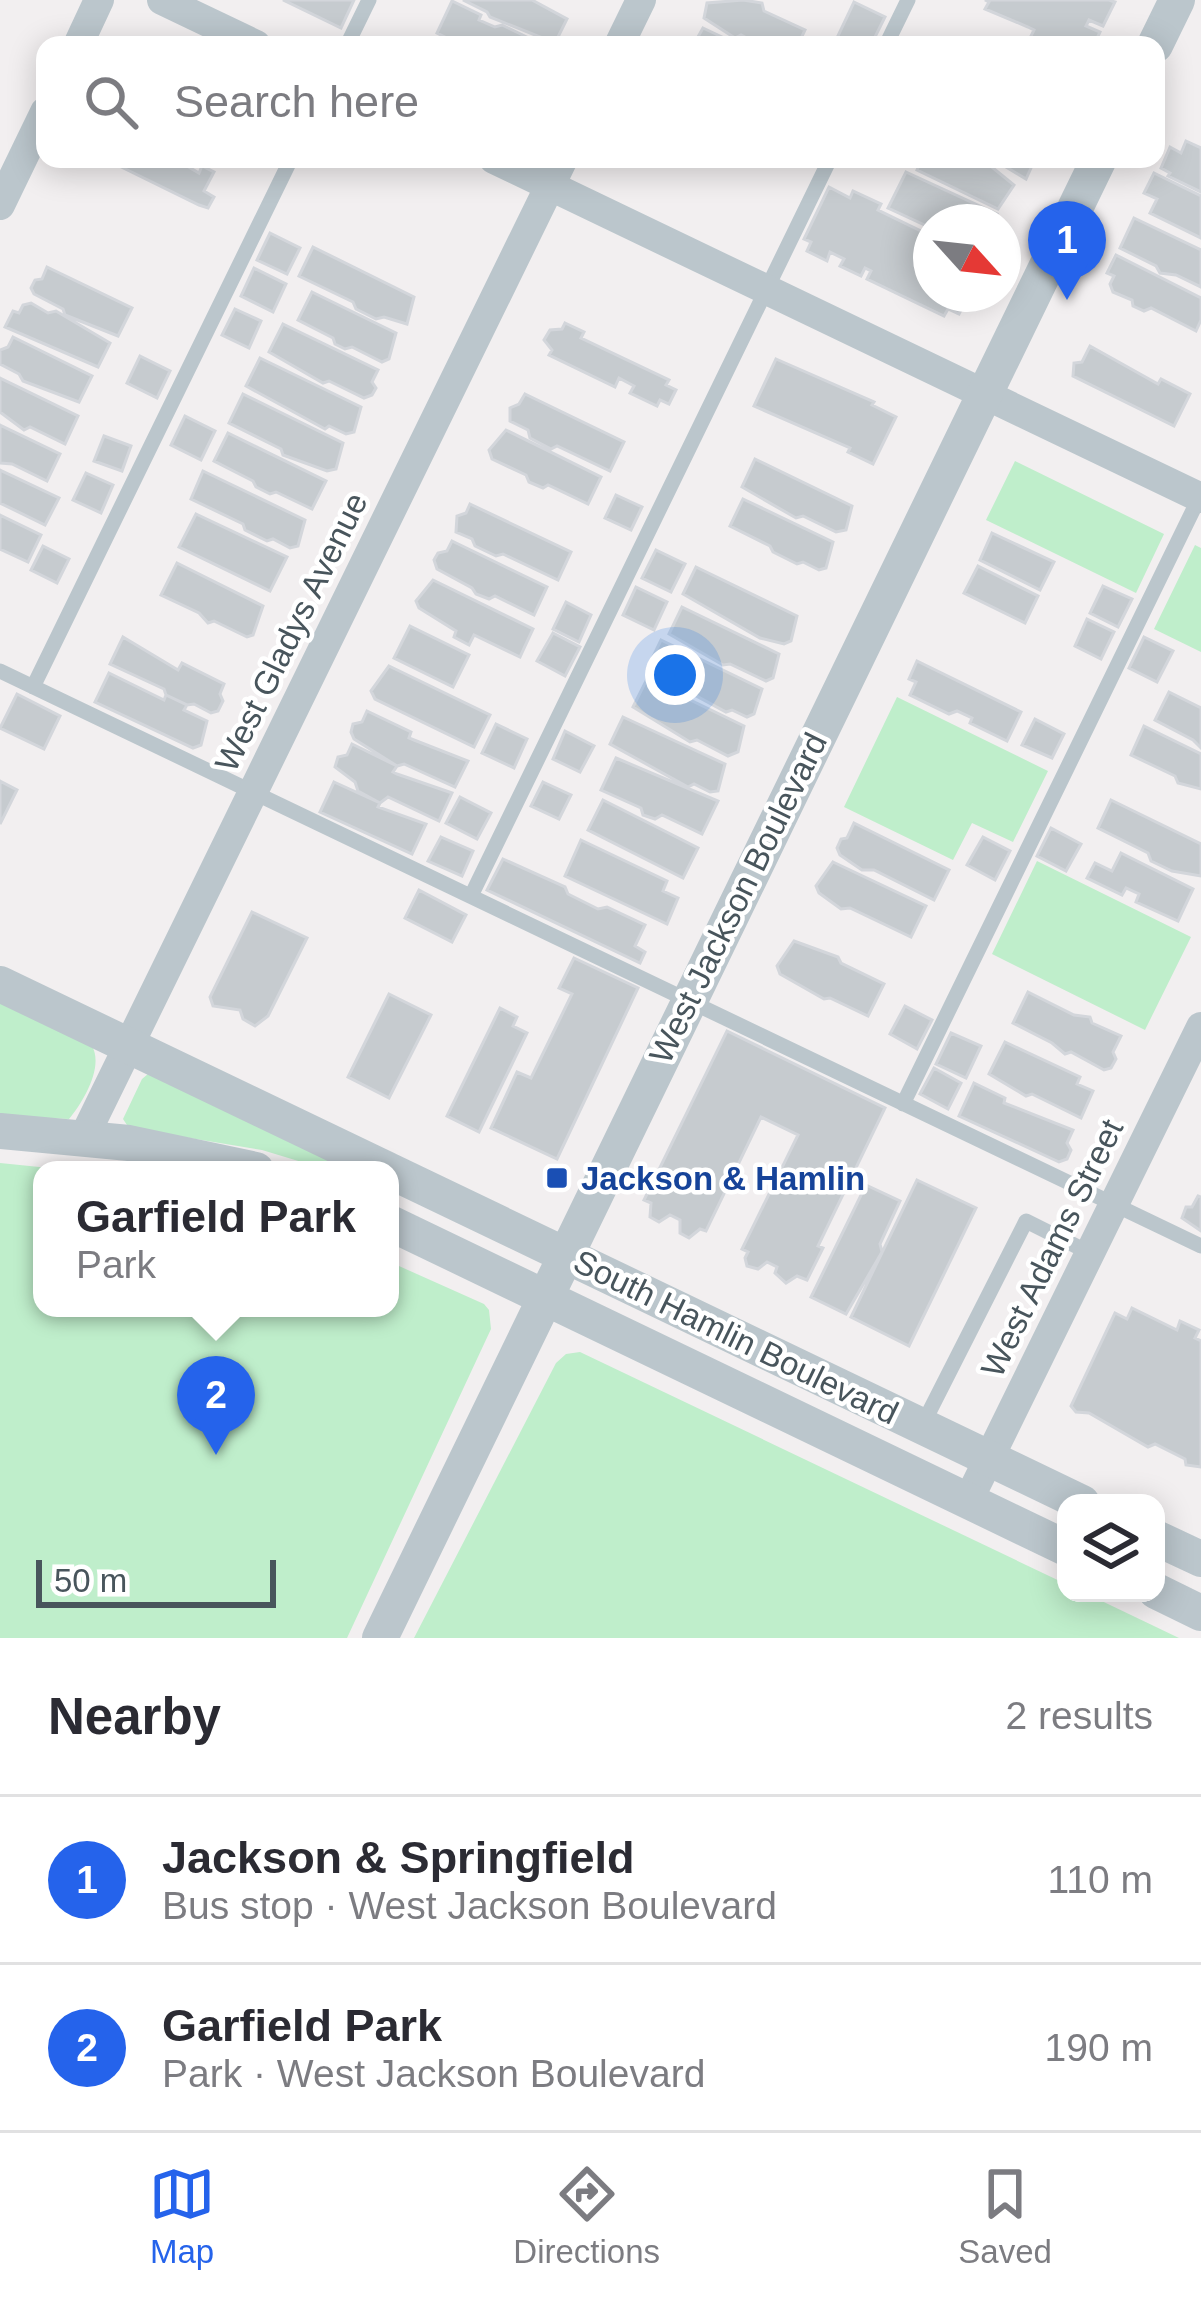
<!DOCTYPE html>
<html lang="en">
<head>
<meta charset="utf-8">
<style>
  body { margin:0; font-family:Helvetica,sans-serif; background:#f7f7f7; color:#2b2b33 }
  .controls { position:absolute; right:36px; bottom:36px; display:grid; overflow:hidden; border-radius:24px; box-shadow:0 6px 30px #0003 }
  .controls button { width:108px; height:108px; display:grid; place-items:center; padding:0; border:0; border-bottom:3px solid #e1e1e2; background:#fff; color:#2b2b33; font:60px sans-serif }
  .compass { position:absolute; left:913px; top:204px; width:108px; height:108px; border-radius:50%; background:#fff; box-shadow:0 6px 30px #0003; rotate:117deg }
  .scale { position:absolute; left:36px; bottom:30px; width:240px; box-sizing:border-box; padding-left:12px; border:6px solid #48555c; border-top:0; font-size:33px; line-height:42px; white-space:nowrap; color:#48555c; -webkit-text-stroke:9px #fff; paint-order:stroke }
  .you { position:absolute; left:675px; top:675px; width:42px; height:42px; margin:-30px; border:9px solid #fff; border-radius:50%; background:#1a73e8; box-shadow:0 0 0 18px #1a73e833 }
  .badge { display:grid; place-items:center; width:78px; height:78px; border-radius:50%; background:#2563eb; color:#fff; font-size:39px; font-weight:700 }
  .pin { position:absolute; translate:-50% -99px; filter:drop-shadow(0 3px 6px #0008) }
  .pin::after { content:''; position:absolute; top:63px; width:42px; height:36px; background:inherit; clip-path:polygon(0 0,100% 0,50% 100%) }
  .popup { position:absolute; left:33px; top:1161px; width:366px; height:156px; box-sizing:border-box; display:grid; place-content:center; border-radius:24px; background:#fff; filter:drop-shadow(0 3px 9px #0005); font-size:39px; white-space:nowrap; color:#7c7c81 }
  .popup b { font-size:45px; color:#2b2b33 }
  .popup::after { content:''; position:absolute; left:50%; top:100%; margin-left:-24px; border:24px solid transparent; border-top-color:#fff }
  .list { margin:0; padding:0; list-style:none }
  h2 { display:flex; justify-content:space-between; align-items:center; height:156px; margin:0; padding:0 48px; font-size:51px }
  h2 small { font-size:39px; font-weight:400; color:#7c7c81 }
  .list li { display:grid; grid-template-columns:78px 1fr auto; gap:36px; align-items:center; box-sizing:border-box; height:168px; padding:0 48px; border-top:3px solid #e1e1e2 }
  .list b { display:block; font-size:45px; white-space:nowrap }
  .list p { margin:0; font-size:39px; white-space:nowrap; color:#7c7c81 }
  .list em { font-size:39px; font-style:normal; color:#7c7c81 }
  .icon { flex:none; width:66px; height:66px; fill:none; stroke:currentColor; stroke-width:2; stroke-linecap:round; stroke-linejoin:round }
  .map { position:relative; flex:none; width:1201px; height:1638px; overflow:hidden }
  .search { position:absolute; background:#fff; box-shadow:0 6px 30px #0003; left:36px; right:36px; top:36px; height:132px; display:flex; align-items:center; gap:30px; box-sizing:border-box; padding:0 42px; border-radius:24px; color:#7c7c81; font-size:45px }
  .sheet { height:492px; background:#fff }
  nav { display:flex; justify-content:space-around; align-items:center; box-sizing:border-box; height:168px; border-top:3px solid #e1e1e2; background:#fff; font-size:33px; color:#7c7c81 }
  nav a { display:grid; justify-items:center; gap:6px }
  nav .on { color:#2563eb }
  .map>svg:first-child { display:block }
  .green { fill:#bfeecb }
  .building { fill:#c6cbcf; stroke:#d3d6db; stroke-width:3 }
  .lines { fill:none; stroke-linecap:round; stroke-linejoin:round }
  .service { stroke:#bbc6cc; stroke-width:15 }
  .minor { stroke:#bbc6cc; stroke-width:30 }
  .tertiary { stroke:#bbc6cc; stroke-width:36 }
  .transit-dot { fill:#1a4fb4; stroke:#fff; stroke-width:4.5 }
  .labels { text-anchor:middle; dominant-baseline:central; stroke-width:9; stroke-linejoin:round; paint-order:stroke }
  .street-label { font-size:33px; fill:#48555c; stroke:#fff }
  .transit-label { font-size:33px; font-weight:bold; fill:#164399; stroke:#fff; text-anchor:start }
</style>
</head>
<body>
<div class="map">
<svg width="1201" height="1638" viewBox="0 0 1201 1638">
  <rect width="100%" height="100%" fill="#f2eff0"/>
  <path class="green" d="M1015,461l149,73 -28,59 -150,-73z
    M1195,545l6,3v104l-47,-23z
    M897,697l151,74 -35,71 -41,-19 -19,37 -109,-53z
    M1037,861l154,76 -46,93 -153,-76z
    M0,1001l92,45c12,21 -9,56 -23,73l-69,-3z
    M148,1074l207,96h-27l-66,-20 -133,-22 -6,-9 19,-40z
    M0,1163l69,7h-27v138h348v-46l94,42 5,6 2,19 -144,309h-347z
    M580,1352l486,232v9h19l94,45h-765l142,-275 10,-9z"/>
  <path class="building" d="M283,0h71l-13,28z
    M463,0h69l35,19 -12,24 -65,-26 -3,-5z
    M743,0l19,3 2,8 41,19 -7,15h-38l-19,-10 -6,3 -31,-20 3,-15z
    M985,0h124l6,2 -12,24 -14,-6 -3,6 14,6 -6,13h-43l-20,-9 3,-6 -6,-3 -43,-18 4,-7z
    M452,1l29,14 -2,5 16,7 7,-2 37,18 -78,2 -24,-12z
    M854,2l31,15 -14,28h-24l-11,-5z
    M703,28l36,17h-52l7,-1z
    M1186,141l15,7v44l-33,-16 2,-3 -9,-5 9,-21 11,6z
    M105,159h70l24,14 3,-7 12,6 -10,19 10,6 -6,11 -9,-3z
    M922,159h60l32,26 -16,24 -81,-39z
    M982,159h53l-9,20 -30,-18z
    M906,172l91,42 -4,8h-62v6l-43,-20z
    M1154,173l47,23v42l-51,-25 7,-14 -13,-6z
    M829,187l21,11 3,-7 28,13 -3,6 53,26v58h38l-10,20 -11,-5 -4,7 -77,-37 4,-8 -6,-3 -4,8 -21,-10 4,-7 -14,-7 -3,9 -20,-10 4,-9 -7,-3z
    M1134,218l67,32v37l-25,-12 -16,-2 -4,-7 -36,-18z
    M270,233l30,15 -13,26 -30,-14z
    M313,247l101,50 -7,27 -23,-7 -8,2 -20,-10 -3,-7 -54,-26z
    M1116,255l85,43v22l-5,11 -45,-23 -7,3 -11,-5 -1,-6 -19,-8 -3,-8 4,-8 -7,-3z
    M47,267l85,41 -14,28 -53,-21 -2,-6 -29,-15 -3,-6 4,-8 7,-1z
    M254,268l32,16 -13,28 -32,-16z
    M312,292l84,41 -7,26 -7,3 -30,-15 -7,2 -10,-5 -2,-6 -35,-18z
    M31,303l17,10 8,-2 54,32 -12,24 -93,-40 8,-16 6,2 4,-8z
    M235,309l26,12 -12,27 -27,-13z
    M565,323l19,9 -3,6 88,42 -3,5 10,5 -7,14 -9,-4 -3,6 -27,-13 4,-7 -15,-8 -4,9 -66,-32 3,-5 -8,-10 6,-10 12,-1z
    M283,324l95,46 -6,12 4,6 -4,7 -8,3 -35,-17 -6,2 -54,-31z
    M13,337l79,39 -13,26 -56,-21 -4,-7 -19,-10v-14l8,-3z
    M1090,346l68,38 3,-5 29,15 -16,32 -101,-50 1,-13 8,-1z
    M140,356l30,15 -13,27 -30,-15z
    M260,358l101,49 -7,25 -8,2 -17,-8 -4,3 -79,-43z
    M776,359l98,43 -2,3 24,12 -23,47 -25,-12 2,-4 -96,-42z
    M0,378l78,38 -13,28 -35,-17 -6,3 -24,-18z
    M243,394l100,49 -7,26 -9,2 -44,-16 -2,-6 -52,-26z
    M525,394l99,48 -14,29 -53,-25 -6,3 -21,-11 -2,-8 -18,-9v-13l9,-4z
    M185,416l30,15 -14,29 -30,-15z
    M0,425l60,29 -13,27 -35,-17 -12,-1z
    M506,430l95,47 -13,27 -40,-19 -5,3 -14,-6 -3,-7 -34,-16 -3,-9z
    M228,433l98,48 -14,28 -36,-17 -6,2 -14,-7 -3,-6 -39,-20z
    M104,436l27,10 -9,25 -28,-10z
    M755,459l97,47 -6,24 -10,2 -33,-16 -7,2 -54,-31z
    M0,470l59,28 -14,27 -45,-22z
    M203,471l102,49 -7,26 -8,2 -17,-9 -6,2 -22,-11 -2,-6 -52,-25z
    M86,473l27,12 -12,28 -28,-13z
    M616,495l26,12 -11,23 -26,-12z
    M743,499l90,43 -7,26 -7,2 -16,-8 -6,2 -24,-12 -3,-6 -40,-20z
    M470,504l101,48 -13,28 -55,-26 -7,2 -21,-10 -3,-7 -16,-7 1,-16 9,-3z
    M196,514l91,43 -17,34 -91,-44z
    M0,515l41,20 -13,27 -28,-13z
    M992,533l62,29 -14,28 -60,-30z
    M452,541l95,46 -13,28 -39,-19 -6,3 -13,-5 -4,-6 -35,-19 -3,-9 4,-7 9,-2z
    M43,546l26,13 -12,24 -26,-13z
    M656,550l29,14 -14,28 -29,-14z
    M177,563l86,43 -10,29 -6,2 -33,-16 -6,2 -9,-10 -38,-18z
    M978,566l60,30 -13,27 -61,-30z
    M696,567l101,49 -6,25 -7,3 -24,-6 -77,-44z
    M433,580l100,49 -13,28 -46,-22 -5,10 -15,-8 2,-6 -37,-23 -3,-7z
    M1103,586l29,13 -14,28 -28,-14z
    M636,587l31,15 -13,28 -31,-15z
    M566,602l25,13 -12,27 -26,-13z
    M682,607l97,47 -6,24 -7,3 -36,-17 -7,1 -54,-31z
    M1087,619l27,13 -13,27 -26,-13z
    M410,626l59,29 -16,32 -59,-29z
    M553,633l27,14 -15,29 -28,-15z
    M123,637l55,33 4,-7 42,21 -4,10 3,7 -5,10 -7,2 -17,-9 -7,1 -21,-10 -2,-6 -54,-25z
    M1144,637l29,14 -16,31 -28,-14z
    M661,640l101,49 -8,25 -7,3 -15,-7 -6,2 -79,-43z
    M917,661l104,51 -14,29 -37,-18 2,-5 -15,-7 -8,3 -39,-19 6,-13 -7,-3z
    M389,666l101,49 -16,32 -99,-48 -4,-8z
    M109,673l55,27 2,-5 21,10 -3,5 23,11 -6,24 -8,3 -98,-46z
    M647,679l97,47 -6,26 -10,4 -31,-16 -7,2 -57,-35z
    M1169,692l32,16v40l-8,-8 -38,-20z
    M17,694l43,22 -16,33 -44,-21z
    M367,711l44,21 -2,6 5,2 54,21 -13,26 -51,-23 -7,2 -43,-27 -3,-7 2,-8 9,-2z
    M623,717l102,47 -7,27 -8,1 -16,-8 -6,3 -78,-43z
    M1035,719l29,15 -12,24 -30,-13z
    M496,724l31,15 -13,29 -32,-15z
    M1144,726l57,28v35l-23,-6 -3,-7 -44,-21z
    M565,731l29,15 -14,26 -27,-13z
    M352,744l45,22 -4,6 4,2 55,19 -13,28 -51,-24 -8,6 -22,-12 -3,-9 -20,-15 3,-10 9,-2z
    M616,758l102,43 -16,33 -40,-19 -7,4 -12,-4 -2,-7 -40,-18z
    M0,781l17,9 -17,34z
    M334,782l46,21 -2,4 48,17 -14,30 -92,-42z
    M543,782l28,13 -12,24 -28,-13z
    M460,797l31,16 -14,26 -31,-16z
    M603,800l95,48 -15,30 -95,-48z
    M1111,800l90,44v32l-29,-5 -21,-10 -3,-8 -50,-25z
    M854,823l95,47 -15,30 -60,-30h-12l-22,-15 -3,-7 4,-9 6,-1z
    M1051,828l30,16 -15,27 -29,-15z
    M441,837l32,14 -11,25 -34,-15z
    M983,837l27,14 -15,29 -28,-15z
    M581,840l86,41 -4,10 15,7 -11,26 -102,-48z
    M1121,853l72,36 -15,32 -42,-19 3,-8 -13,-6 -4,7 -35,-17 8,-15 17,8z
    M503,859l62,28 3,7 30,15 9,-2 38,18 -10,21 10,6 -5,11 -153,-73z
    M833,862l93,44 -15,31 -61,-29 -9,1 -22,-16 -3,-7z
    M419,890l47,25 -14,27 -47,-24z
    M252,912l55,26 -39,78 -13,10 -12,-7 -3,-9 -27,-4 -3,-9z
    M794,941l44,16 3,6 43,21 -16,32 -38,-18 -6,1 -44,-25 -3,-8z
    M574,958l64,30 -81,171 -66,-31 26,-56 14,6 41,-84 -13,-6z
    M1028,992l46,23 16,2 2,6 29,13 -8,16 3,7 -5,9 -7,2 -33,-18 -6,2 -13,-11 -39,-20z
    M389,994l42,21 -42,83 -41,-21z
    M905,1006l27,14 -15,29 -27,-15z
    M500,1008l17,9 -4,9 14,7 -48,99 -32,-16z
    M727,1031l158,77 -67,138 5,2 -16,32 -10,-4 -11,7 -11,-10 2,-6 -10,-5 -9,7 -11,-3 -2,-8 3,-6 -6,-3 56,-114 -37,-18 -55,114 -6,-2 -11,9 -9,-5v-13l-10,-5 -11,7 -9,-5 1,-14 -7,-3z
    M951,1033l30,13 -15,32 -30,-14z
    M1005,1042l75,35 -3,7 16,7 -12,27 -49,-24 -6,2 -37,-22z
    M934,1068l27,15 -13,26 -28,-15z
    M974,1083l31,15 -1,5 69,27 -6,13 4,7 -4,9 -8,3 -100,-46z
    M917,1180l59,28 -67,138 -58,-29z
    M866,1185l34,16 -20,43 2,8 -36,62 -35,-17z
    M1198,1196l3,1v34l-19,-13 4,-11h6z
    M1132,1308l45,22 3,-9 19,9 -4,8 6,3v126l-15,-2 -1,-6 -30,-15 -7,3 -59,-34 -13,-1 -5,-6 44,-93 12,6z"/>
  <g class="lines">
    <path class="service" d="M347,45l22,-45
      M886,45l22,-45
      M0,671l1201,575
      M33,687l258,-528
      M471,896l359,-737
      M903,1104l297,-608
      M922,1426l104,-205 64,32"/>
    <path class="minor" d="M162,0l94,45
      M78,45l21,-45
      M619,45l22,-45
      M494,159l707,339
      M0,205l45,-93
      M84,1137l479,-978
      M968,1501l233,-474"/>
    <path class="tertiary" d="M1155,45l22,-45
      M0,984l388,186
      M0,1131l129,12 127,27
      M390,1171l692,332
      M390,1223l676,325
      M1156,1538l45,21
      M1156,1591l45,22
      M380,1638l719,-1479"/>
  </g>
  <rect class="transit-dot" x="545" y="1166" width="24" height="24" rx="6"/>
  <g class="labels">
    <g class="street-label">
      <text transform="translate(291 632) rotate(-64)">West Gladys Avenue</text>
      <text transform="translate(738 898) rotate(-64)">West Jackson Boulevard</text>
      <text transform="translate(1052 1248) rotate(-64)">West Adams Street</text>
      <text transform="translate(736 1337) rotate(26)">South Hamlin Boulevard</text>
    </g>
    <g class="transit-label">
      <text x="581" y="1178">Jackson &amp; Hamlin</text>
    </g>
  </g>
</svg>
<div class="controls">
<button><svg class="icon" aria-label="layers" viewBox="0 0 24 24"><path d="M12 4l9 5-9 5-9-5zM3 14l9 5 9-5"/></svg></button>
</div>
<svg class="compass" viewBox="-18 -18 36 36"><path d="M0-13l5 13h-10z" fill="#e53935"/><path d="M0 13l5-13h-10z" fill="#7c7c81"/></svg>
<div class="scale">50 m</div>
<div class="you"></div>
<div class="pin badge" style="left:1067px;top:300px">1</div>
<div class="pin badge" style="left:216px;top:1455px">2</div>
<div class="popup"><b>Garfield Park</b>Park</div>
<div class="search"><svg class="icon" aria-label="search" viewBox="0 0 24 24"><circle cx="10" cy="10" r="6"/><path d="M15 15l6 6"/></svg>Search here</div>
</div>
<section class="sheet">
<h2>Nearby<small>2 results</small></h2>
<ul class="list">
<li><span class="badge">1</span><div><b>Jackson &amp; Springfield</b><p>Bus stop · West Jackson Boulevard</p></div><em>110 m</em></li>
<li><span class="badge">2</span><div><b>Garfield Park</b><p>Park · West Jackson Boulevard</p></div><em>190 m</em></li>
</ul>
</section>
<nav>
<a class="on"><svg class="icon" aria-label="map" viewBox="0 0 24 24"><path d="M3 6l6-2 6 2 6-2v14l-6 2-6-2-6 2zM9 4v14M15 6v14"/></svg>Map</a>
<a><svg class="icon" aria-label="directions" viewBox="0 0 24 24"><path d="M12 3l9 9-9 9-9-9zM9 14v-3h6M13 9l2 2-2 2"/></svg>Directions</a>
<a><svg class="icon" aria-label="saved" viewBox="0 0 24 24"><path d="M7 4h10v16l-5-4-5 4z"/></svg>Saved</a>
</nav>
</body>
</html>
